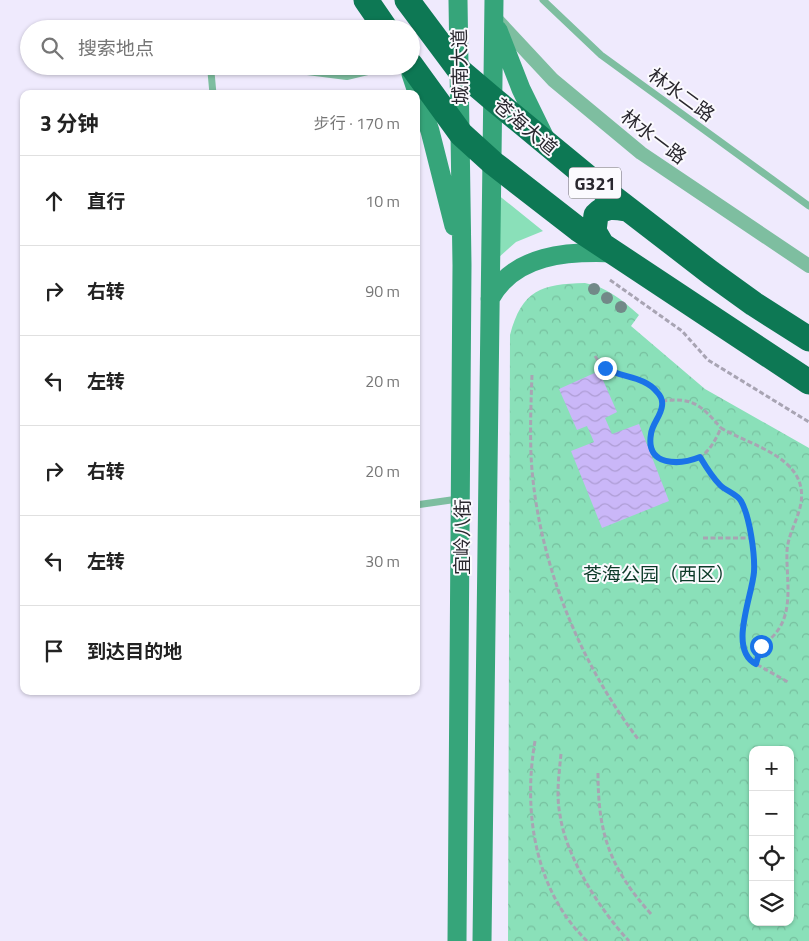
<!DOCTYPE html>
<html lang="zh">
<head>
<meta charset="utf-8">
<style>
  body { margin:0; font-family:"Titillium Web","Noto Sans SC",sans-serif; background:#f6f6f6; color:#222 }
  .controls { position:absolute; right:15px; bottom:15px; display:grid; overflow:hidden; border-radius:10px; box-shadow:0 1px 4px #0004 }
  .controls button { width:45px; height:45px; display:grid; place-items:center; padding:0; border:0; border-bottom:1px solid #e0e0e0; background:#fff; color:#222; font:25px sans-serif }
  .stop { position:absolute; width:15px; height:15px; margin:-11px; border:4px solid #1a73e8; border-radius:50%; background:#fff }
  .stop.end { background:#1a73e8; border-color:#fff; box-shadow:0 1px 5px #0008 }
  .list { margin:0; padding:0; list-style:none }
  h2 { display:flex; justify-content:space-between; align-items:center; height:65px; margin:0; padding:0 20px; font-size:21px }
  h2 small { font-size:16px; font-weight:400; color:#767676 }
  .list li { display:grid; grid-template-columns:32px 1fr auto; gap:15px; align-items:center; box-sizing:border-box; height:90px; padding:0 20px; border-top:1px solid #e0e0e0 }
  .list b { display:block; font-size:19px; white-space:nowrap }
  .list em { font-size:16px; font-style:normal; color:#767676 }
  .icon { flex:none; width:28px; height:28px; fill:none; stroke:currentColor; stroke-width:2; stroke-linecap:round; stroke-linejoin:round }
  .map { position:relative; flex:none; width:809px; height:941px; overflow:hidden }
  .search { position:absolute; background:#fff; box-shadow:0 1px 4px #0004; left:20px; top:20px; width:400px; height:55px; display:flex; align-items:center; gap:12px; box-sizing:border-box; padding:0 18px; border-radius:28px; color:#767676; font-size:19px }
  .panel { position:absolute; background:#fff; box-shadow:0 1px 4px #0004; left:20px; top:90px; width:400px; height:605px; border-radius:10px }
  .map>svg:first-child { display:block }
  .grass { fill:#8ae0b9 }
  .park { fill:url(#park-crowns); fill-rule:evenodd }
  .water { fill:url(#water-waves) }
  .lines { fill:none; stroke-linecap:round; stroke-linejoin:round }
  .path { stroke:#a8a4b3; stroke-width:3; stroke-dasharray:5 2.5; stroke-linecap:butt }
  .lane { stroke:#7ebea0; stroke-width:7 }
  .street { stroke:#7ebea0; stroke-width:14 }
  .secondary { stroke:#36a57a; stroke-width:19 }
  .highway { stroke:#0d7854; stroke-width:25 }
  .tree { fill:#728988 }
  .route { stroke:#1a73e8; stroke-width:6 }
  .labels { text-anchor:middle; dominant-baseline:central; stroke-width:4; stroke-linejoin:round; paint-order:stroke }
  .shield { fill:#fbfafe; stroke:#68666c; stroke-width:1 }
  .shield-label { font-size:18px; font-weight:bold; fill:#29272e }
  .street-label { font-size:19px; fill:#29272e; stroke:#fbfafe }
  .park-label { font-size:19px; fill:#0c3a28; stroke:#fbfafe }
</style>
</head>
<body>
<div class="map">
<svg width="809" height="941" viewBox="0 0 809 941">
  <defs>
    <pattern id="park-crowns" width="20" height="18" patternUnits="userSpaceOnUse" patternTransform="scale(1.25)"><rect width="20" height="18" fill="#8ae0b9"/><path d="M2 6a3 3 0 1 1 6 0M12 15a3 3 0 1 1 6 0" fill="none" stroke="#77c09f"/></pattern>
    <pattern id="water-waves" width="16" height="10" patternUnits="userSpaceOnUse" patternTransform="scale(1.25)"><rect width="16" height="10" fill="#cab7f8"/><path d="M0 5q4-4 8 0t8 0" fill="none" stroke="#ae9dd5"/></pattern>
  </defs>
  <rect width="100%" height="100%" fill="#efeafd"/>
  <path class="grass" d="M497,194l46,37 -27,11 -18,16z"/>
  <path class="park" d="M585,283c22,4 37,17 54,32l-8,11 74,63 104,59v493h-301l2,-606c12,-45 31,-51 75,-52zM753,750h37v172h-37z"/>
  <path class="water" d="M599,371l18,41 -12,6 7,16 27,-10 30,77 -67,27 -31,-77 23,-9 -7,-16 -10,4 -18,-41z"/>
  <g class="lines">
    <path class="path" d="M610,280l72,51 26,29 101,62
      M595,356c4,6 8,12 15,16 15,7 34,5 46,18 3,4 6,9 6,14 0,12 -11,20 -12,32 -1,28 28,31 48,22 11,-5 18,-19 23,-30 30,18 87,29 80,75 -3,17 -13,31 -14,48 -1,24 6,54 -7,76 -10,17 -20,14 -24,37l32,18
      M532,375c-1,26 -2,53 -1,80 5,100 46,204 107,284
      M662,401c31,-4 39,4 59,27
      M700,457c6,10 12,20 20,28 6,6 17,9 21,16 9,16 14,54 13,71 -2,25 -26,78 2,92
      M703,538h48
      M535,741c-12,69 -1,149 52,200
      M561,754c-2,20 -5,41 -1,61 6,42 40,95 69,126
      M598,773c0,61 12,95 53,141"/>
    <path class="lane" d="M543,0l58,55 208,151
      M213,94l-2,-22 4,-6
      M416,505l42,-6"/>
    <path class="street" d="M498,21l55,59 88,73 168,113
      M292,66l55,7 29,-7"/>
    <path class="secondary" d="M498,30l23,59 24,49
      M411,74l19,57 24,95
      M490,299c24,-45 78,-48 124,-46
      M457,941l5,-676 -4,-265
      M482,941l12,-941"/>
    <path class="highway" d="M366,0l20,29
      M407,0l53,71 33,28 109,90 109,84 43,31 55,35
      M411,65l50,69 32,29 85,66 231,153
      M601,243l-7,-12 2,-16c9,-10 19,-8 31,-6"/>
  </g>
  <g class="tree">
    <circle cx="594" cy="289" r="6"/>
    <circle cx="607" cy="298" r="6"/>
    <circle cx="621" cy="307" r="6"/>
  </g>
  <g class="lines">
    <path class="route" d="M605,368c16,10 40,8 52,24 3,3 6,8 5,14 -1,10 -10,18 -11,28 -6,33 29,31 49,23 6,10 12,20 20,28 6,6 17,9 21,16 9,16 14,54 13,71 -2,25 -26,78 2,92l5,-18"/>
  </g>
  <g class="labels">
    <rect class="shield" x="569" y="167.5" width="52" height="31" rx="4"/>
    <g class="shield-label">
      <text x="595" y="183">G321</text>
    </g>
    <g class="street-label">
      <text transform="translate(459 67) rotate(-91)">城南大道</text>
      <text transform="translate(682 94) rotate(36)">林水二路</text>
      <text transform="translate(526 126) rotate(40)">苍海大道</text>
      <text transform="translate(654 136) rotate(37)">林水一路</text>
      <text transform="translate(461 537) rotate(-90)">宜岭八街</text>
    </g>
    <g class="park-label">
      <text x="659" y="573">苍海公园（西区）</text>
    </g>
  </g>
</svg>
<div class="controls">
<button>+</button>
<button>−</button>
<button><svg class="icon" aria-label="locate" viewBox="0 0 24 24"><circle cx="12" cy="12" r="6"/><path d="M12 2v4M12 18v4M2 12h4M18 12h4"/></svg></button>
<button><svg class="icon" aria-label="layers" viewBox="0 0 24 24"><path d="M12 4l9 5-9 5-9-5zM3 14l9 5 9-5"/></svg></button>
</div>
<div class="stop" style="left:761px;top:646px"></div>
<div class="stop end" style="left:605px;top:368px"></div>
<div class="search"><svg class="icon" aria-label="search" viewBox="0 0 24 24"><circle cx="10" cy="10" r="6"/><path d="M15 15l6 6"/></svg>搜索地点</div>
<section class="panel">
<h2>3 分钟<small>步行 · 170 m</small></h2>
<ul class="list">
<li><svg class="icon" aria-label="ahead" viewBox="0 0 24 24"><path d="M12 20V5M6 11l6-6 6 6"/></svg><div><b>直行</b></div><em>10 m</em></li>
<li><svg class="icon" aria-label="right" viewBox="0 0 24 24"><path d="M7 20v-9h11M14 6l5 5-5 5"/></svg><div><b>右转</b></div><em>90 m</em></li>
<li><svg class="icon" aria-label="left" viewBox="0 0 24 24"><path d="M17 20v-9H6M10 6l-5 5 5 5"/></svg><div><b>左转</b></div><em>20 m</em></li>
<li><svg class="icon" aria-label="right" viewBox="0 0 24 24"><path d="M7 20v-9h11M14 6l5 5-5 5"/></svg><div><b>右转</b></div><em>20 m</em></li>
<li><svg class="icon" aria-label="left" viewBox="0 0 24 24"><path d="M17 20v-9H6M10 6l-5 5 5 5"/></svg><div><b>左转</b></div><em>30 m</em></li>
<li><svg class="icon" aria-label="arrive" viewBox="0 0 24 24"><path d="M6 21V4h12l-3 4 3 4H6"/></svg><div><b>到达目的地</b></div></li>
</ul>
</section>
</div>
</body>
</html>
